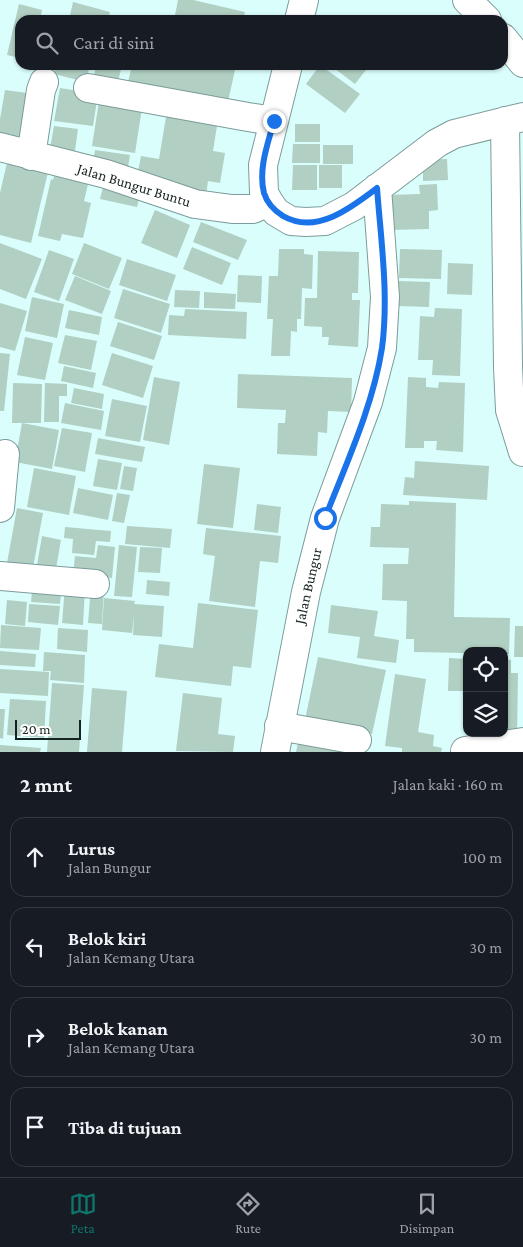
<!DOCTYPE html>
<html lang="id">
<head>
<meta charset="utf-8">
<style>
  body { margin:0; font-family:"Crimson Pro",serif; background:#20242c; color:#f1f3f6 }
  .controls { position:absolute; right:15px; bottom:15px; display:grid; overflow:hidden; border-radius:10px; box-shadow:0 1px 4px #0004 }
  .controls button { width:45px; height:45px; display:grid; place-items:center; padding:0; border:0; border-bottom:1px solid #363941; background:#171b24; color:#f1f3f6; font:25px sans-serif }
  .scale { position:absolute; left:15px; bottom:12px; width:66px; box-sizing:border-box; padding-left:5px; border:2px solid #162322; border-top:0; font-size:14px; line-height:18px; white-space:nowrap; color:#162322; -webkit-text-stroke:4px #fff; paint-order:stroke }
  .stop { position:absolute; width:15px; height:15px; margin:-11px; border:4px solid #1a73e8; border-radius:50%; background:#fff }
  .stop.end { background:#1a73e8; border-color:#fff; box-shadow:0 1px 5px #0008 }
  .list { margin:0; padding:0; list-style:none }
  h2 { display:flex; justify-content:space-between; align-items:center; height:65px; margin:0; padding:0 20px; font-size:21px }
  h2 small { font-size:16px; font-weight:400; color:#9ea1a6 }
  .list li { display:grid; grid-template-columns:32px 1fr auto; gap:15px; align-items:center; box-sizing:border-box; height:80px; margin:0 10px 10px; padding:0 10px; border:1px solid #363941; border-radius:15px }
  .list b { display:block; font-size:19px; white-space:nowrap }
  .list p { margin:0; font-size:16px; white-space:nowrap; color:#9ea1a6 }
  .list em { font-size:16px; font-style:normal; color:#9ea1a6 }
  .icon { flex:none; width:28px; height:28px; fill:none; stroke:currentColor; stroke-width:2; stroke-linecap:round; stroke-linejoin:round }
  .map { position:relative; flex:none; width:523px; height:752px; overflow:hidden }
  .search { position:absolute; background:#171b24; box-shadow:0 1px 4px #0004; left:15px; right:15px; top:15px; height:55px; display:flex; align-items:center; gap:12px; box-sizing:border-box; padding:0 18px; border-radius:15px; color:#9ea1a6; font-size:19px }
  .sheet { height:425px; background:#171b24 }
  nav { display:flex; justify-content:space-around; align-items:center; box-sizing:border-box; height:70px; border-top:1px solid #363941; background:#171b24; font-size:14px; color:#9ea1a6 }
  nav a { display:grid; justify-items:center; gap:2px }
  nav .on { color:#0f766e }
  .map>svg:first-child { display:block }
  .building { fill:#b1cfc2 }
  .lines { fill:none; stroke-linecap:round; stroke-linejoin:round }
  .minor-casing { stroke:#7b9c9a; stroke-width:30 }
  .minor { stroke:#fff; stroke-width:28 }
  .route { stroke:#1a73e8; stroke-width:6 }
  .labels { text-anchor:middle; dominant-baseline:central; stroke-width:4; stroke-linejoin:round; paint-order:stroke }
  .street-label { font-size:15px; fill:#162322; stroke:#fff }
</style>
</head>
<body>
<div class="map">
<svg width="523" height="752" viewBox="0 0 523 752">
  <rect width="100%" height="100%" fill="#dafefc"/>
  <path class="building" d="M178,0h15l52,12 -2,8h-69z
    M73,2l37,10 -2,8h-39z
    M19,4l23,6 -2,10h-20v38l-13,-3z
    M56,65h34l-4,17 -32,-8z
    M96,65h26l-5,21 -24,-5z
    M132,65h101l-1,4 3,1 -8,36 -99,-24z
    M320,65l40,29 -15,19 -39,-29z
    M330,65h37l2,1 -14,18z
    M60,88l38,6 -5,32 -39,-5z
    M5,90l29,4 -9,54 -25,-4v-25z
    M100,95l43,7 -8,51 -43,-7z
    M168,105l51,8 -6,38 12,2 -5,30 -12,-2 -2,14 -70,-13 5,-26 18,3z
    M295,124h25v18h-25z
    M54,126l24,3 -4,29 -25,-4z
    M293,144h27v19h-28z
    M323,145h30v19h-30z
    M95,150l35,5 -3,18 -35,-5z
    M9,154l41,10 -19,79 -31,-8v-42z
    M447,159l1,21 -25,1v-21z
    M293,165h24v25h-25z
    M319,165h23v23h-23z
    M54,176l34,8 -4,17 7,2 -8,35 -21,-4 -2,7 -22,-5 13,-57 2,1z
    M105,179l37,8 -5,20 -37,-8z
    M437,184l1,26 -9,1v18l-40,1 -1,-35 32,-1 -1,-9z
    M155,210l35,15 -13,33 -36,-15z
    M201,222l46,18 -9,20 -45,-18z
    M0,243l42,16 -16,40 -26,-10z
    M84,243l38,15 -13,31 -37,-15z
    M192,247l39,16 -9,22 -39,-16z
    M279,249h25v5l9,1 -1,34 -10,-1 -1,31h-4v13l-6,-1 -1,25h-19l2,-37h-6l2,-43h9z
    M400,249l42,1 -1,29 -42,-1z
    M49,250l25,9 -15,42 -25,-9z
    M318,251l41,1 -1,41h-6v7h8l-2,47 -30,-2 1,-8h-7v-10l-18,-1 1,-28h12z
    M127,259l49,16 -9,26 -48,-16z
    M448,263l25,1 -1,31 -25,-1z
    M238,275l24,1 -1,27 -24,-1z
    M75,276l36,15 -9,23 -37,-14z
    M399,281l31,1 -1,25 -31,-1z
    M123,289l47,15 -9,29 -47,-15z
    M175,290l25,1 -1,17 -25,-1z
    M204,292l32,2 -1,15 -31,-1z
    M32,297l32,7 -7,34 -32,-7z
    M0,303l27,8 -12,40 -15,-4z
    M435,308l27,1 -2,67 -28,-1 1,-15h-15l2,-44 14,1z
    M185,309l62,3 -1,27 -78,-4 1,-20 15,1z
    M69,310l33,7 -3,18 -34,-7z
    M118,322l44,14 -8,24 -44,-14z
    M65,335l32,6 -6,29 -33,-7z
    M25,337l28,6 -8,37 -28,-5z
    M0,353l10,1 -6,57h-4z
    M112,353l41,13 -10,32 -41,-13z
    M64,366l32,7 -3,15 -32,-7z
    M238,374l114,4 -1,34 -23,-1 -1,22 -9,-1 -1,24 -40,-2 1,-31h7l1,-13 -49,-2z
    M154,377l26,5 -11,63 -26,-5z
    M408,377l18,1v9l12,1 1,-6 26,1 -2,69 -27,-2 1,-9h-13v7h-19z
    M13,383l29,1 -1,39h-29z
    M45,383l22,1v12h-8v26h-15z
    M74,388l30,6 -2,15 -31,-6z
    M112,399l35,7 -7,36 -35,-6z
    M65,403l39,8 -3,19 -40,-7z
    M22,423l37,7 -7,39 -37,-7z
    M62,428l30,5 -7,39 -31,-6z
    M98,438l47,9 -3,15 -47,-8z
    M98,459l24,4 -5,27 -24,-4z
    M415,461l74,5 -2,34 -84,-5 2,-18 9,1z
    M204,464l36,4 -7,60 -36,-4z
    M124,466l13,2 -4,23 -13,-2z
    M34,468l42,8 -7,39 -42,-8z
    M78,488l35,7 -5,25 -35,-7z
    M117,493l13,2 -6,28 -12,-2z
    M409,501l47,2 -2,114 56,1 -1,36h-5v-3h-37v2l-53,-1v-13h-8l1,-38 -25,-1 1,-36h25l1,-16 -39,-1 1,-20h9l1,-23 28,1z
    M257,504l24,3 -3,26 -24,-3z
    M17,508l26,5 -10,55 -26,-5z
    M127,526l45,3 -2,19 -45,-4z
    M65,527l46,4 -1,11 -14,-1 -2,14 -22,-2 1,-14 -9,-1z
    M206,528l75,8 -3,27 -18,-2 -5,46 -46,-6 6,-45 -12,-2z
    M42,536l19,4 -6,34 -19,-3z
    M98,545l17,2 -3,31 -39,-3 2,-19 21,2z
    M119,545l18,2 -5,50 -18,-1z
    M140,547l22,1 -2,25 -22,-1z
    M147,580l23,2 -1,14 -23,-2z
    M33,581l29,2 -2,21 -29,-2z
    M65,586l20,2 -2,37 -21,-2z
    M91,587l13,1 -2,36 -14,-1z
    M104,598l31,3 -1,3 30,2 -2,31 -29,-2 1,-20 -2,18 -30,-3z
    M7,600l20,2 -2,24 -20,-2z
    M198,603l60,7 -7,58 -18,-2 -2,20 -76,-9 4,-33 34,4z
    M29,604l31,2 -2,19 -30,-3z
    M331,605l47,6 -4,25 25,4 -3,23 -39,-5 3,-21 -32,-4z
    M1,625l40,3 -2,22 -39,-2z
    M515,626h8v31h-9z
    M58,628l30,2 -1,22 -30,-3z
    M0,651l36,3 -1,13 -35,-2z
    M44,652l41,3 -1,28 -34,-3 1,-9h-8z
    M318,657l68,13 -14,64 -67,-14z
    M449,658l18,1v32h-19z
    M504,659l7,1v13h7l-1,65h-43v-5h30z
    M0,669l49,3 -1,24 -48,-3z
    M395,674l31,5 -8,53 16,3 -1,11 9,2 -1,4h-39v-4l-17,-2z
    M52,683l32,2 -5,67h-32z
    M92,688l35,3 -5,61h-35z
    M183,693l39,5 -4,36 17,2 -2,16 -57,-1z
    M10,699l36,2 -2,37 -37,-3z
    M0,709h5l-2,30 -3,-1z
    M298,743l50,9h-52z
    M0,745l41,3 -1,4h-40z"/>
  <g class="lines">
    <defs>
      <path id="minor" d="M467,0l20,20
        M299,20l5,-20
        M503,38l20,25
        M288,65l-25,100 1,28 5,9 7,10 15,9 15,1 19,-1 29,-15 83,-63 17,-9 69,-17
        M88,88l160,29 26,4
        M505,121l3,246 2,43 13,42
        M0,147l106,27 89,30 37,5h21l16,-7
        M31,156l10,-66 3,-8
        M0,508l5,-54
        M0,576l95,8
        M279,726l78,14
        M465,751l58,-9
        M275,752l31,-160 19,-74 43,-116 14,-54 3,-51 -8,-109"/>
    </defs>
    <use href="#minor" class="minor-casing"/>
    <use href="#minor" class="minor"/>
  </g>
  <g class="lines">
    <path class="route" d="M274,121c-6,22 -16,48 -10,72 3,10 11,18 19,23 33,19 68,-8 94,-28 4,53 12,107 5,160 -9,58 -36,116 -57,170"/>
  </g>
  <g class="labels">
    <g class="street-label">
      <text transform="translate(134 185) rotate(17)">Jalan Bungur Buntu</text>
      <text transform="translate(308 586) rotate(-77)">Jalan Bungur</text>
    </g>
  </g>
</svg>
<div class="controls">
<button><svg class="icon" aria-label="locate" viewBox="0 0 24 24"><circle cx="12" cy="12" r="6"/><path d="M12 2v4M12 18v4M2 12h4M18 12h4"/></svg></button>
<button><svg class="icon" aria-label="layers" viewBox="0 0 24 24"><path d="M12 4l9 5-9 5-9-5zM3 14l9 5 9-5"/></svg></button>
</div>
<div class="scale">20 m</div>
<div class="stop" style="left:325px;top:518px"></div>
<div class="stop end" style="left:274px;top:121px"></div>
<div class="search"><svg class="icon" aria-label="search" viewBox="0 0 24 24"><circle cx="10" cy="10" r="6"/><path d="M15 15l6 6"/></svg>Cari di sini</div>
</div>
<section class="sheet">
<h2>2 mnt<small>Jalan kaki · 160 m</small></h2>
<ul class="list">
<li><svg class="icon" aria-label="ahead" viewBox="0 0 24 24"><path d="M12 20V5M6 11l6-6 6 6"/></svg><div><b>Lurus</b><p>Jalan Bungur</p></div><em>100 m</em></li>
<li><svg class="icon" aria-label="left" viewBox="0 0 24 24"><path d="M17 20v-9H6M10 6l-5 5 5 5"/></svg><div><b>Belok kiri</b><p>Jalan Kemang Utara</p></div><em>30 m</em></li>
<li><svg class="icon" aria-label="right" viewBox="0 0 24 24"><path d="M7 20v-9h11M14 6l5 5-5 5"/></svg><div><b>Belok kanan</b><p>Jalan Kemang Utara</p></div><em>30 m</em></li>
<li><svg class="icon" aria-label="arrive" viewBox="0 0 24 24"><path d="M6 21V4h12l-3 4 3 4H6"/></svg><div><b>Tiba di tujuan</b></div></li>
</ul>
</section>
<nav>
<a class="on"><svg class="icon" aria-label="map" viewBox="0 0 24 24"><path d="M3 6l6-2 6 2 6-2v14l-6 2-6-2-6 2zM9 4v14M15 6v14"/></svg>Peta</a>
<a><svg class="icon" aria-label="directions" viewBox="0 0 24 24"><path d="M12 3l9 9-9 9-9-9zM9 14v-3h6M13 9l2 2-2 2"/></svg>Rute</a>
<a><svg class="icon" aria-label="saved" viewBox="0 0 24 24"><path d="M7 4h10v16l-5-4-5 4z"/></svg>Disimpan</a>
</nav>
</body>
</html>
